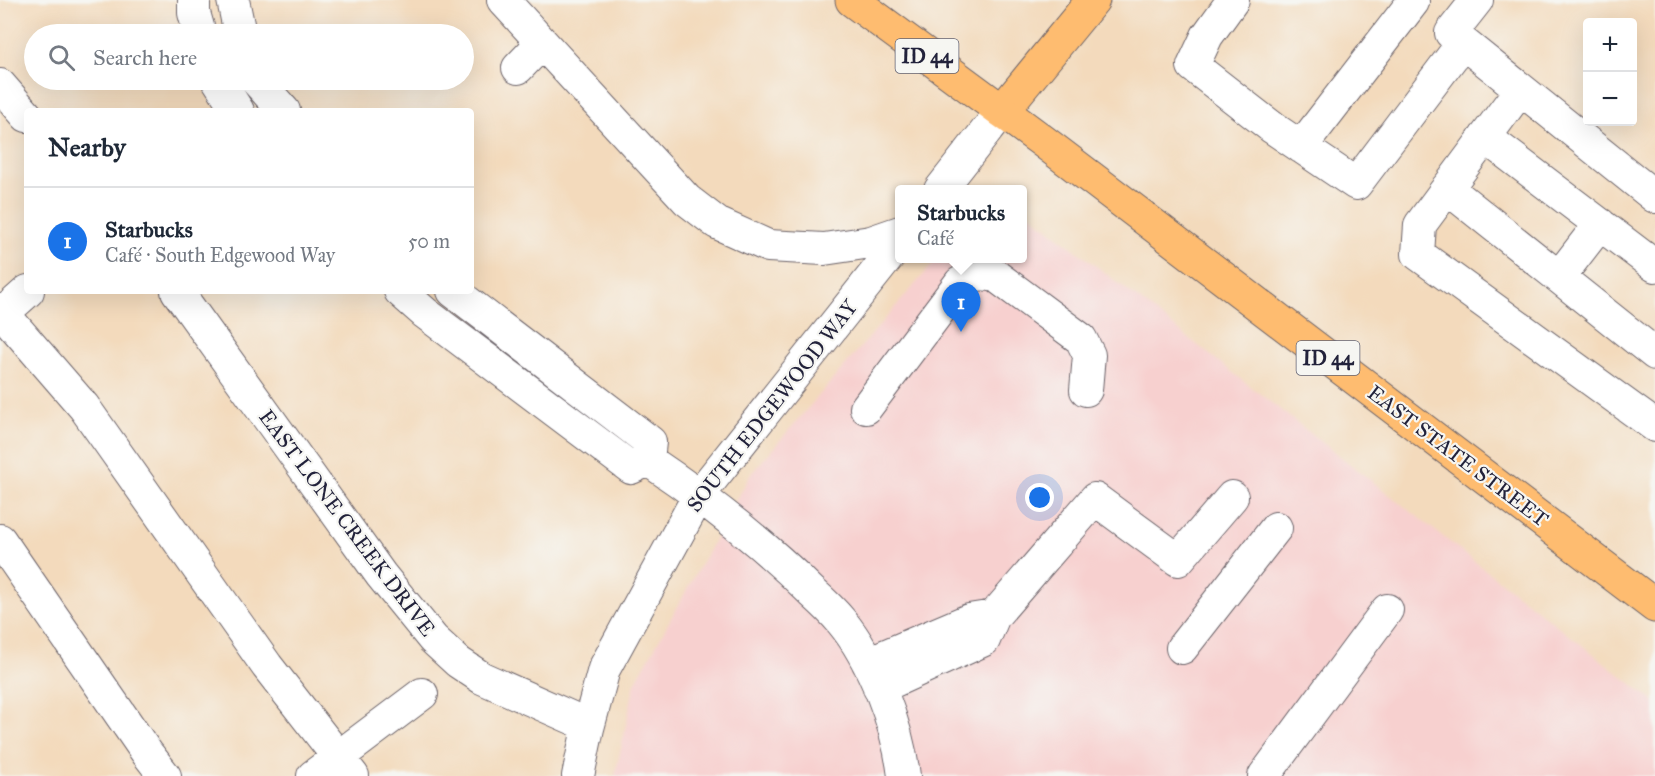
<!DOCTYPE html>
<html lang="en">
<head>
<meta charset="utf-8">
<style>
  body { margin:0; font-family:"IM FELL Great Primer",serif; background:#f2f2f3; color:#1f2937 }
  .controls { position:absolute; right:18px; top:18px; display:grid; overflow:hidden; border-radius:6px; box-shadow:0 6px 24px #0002 }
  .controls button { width:54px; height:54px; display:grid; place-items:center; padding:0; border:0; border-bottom:2px solid #e0e1e3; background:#fff; color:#1f2937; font:30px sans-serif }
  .you { position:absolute; left:1040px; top:498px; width:21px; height:21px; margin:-15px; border:4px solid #fff; border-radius:50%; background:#1a73e8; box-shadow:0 0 0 9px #1a73e833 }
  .badge { display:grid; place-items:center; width:39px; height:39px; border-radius:50%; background:#1a73e8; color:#fff; font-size:20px; font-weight:700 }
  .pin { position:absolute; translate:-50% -50px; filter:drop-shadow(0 2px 3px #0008) }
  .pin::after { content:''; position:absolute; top:32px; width:21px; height:18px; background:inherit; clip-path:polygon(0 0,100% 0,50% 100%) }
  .popup { position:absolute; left:895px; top:185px; width:132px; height:78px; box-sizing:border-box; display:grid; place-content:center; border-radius:6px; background:#fff; filter:drop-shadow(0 2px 4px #0005); font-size:20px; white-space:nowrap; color:#747a83 }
  .popup b { font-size:22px; color:#1f2937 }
  .popup::after { content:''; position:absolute; left:50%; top:100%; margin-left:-12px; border:12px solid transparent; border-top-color:#fff }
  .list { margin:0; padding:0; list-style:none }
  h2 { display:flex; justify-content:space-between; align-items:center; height:78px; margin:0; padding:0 24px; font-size:26px }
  h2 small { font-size:20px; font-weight:400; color:#747a83 }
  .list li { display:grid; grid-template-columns:39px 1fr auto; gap:18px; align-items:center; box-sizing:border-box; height:108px; padding:0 24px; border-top:2px solid #e0e1e3 }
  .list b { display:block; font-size:22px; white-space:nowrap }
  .list p { margin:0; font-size:20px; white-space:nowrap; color:#747a83 }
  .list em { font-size:20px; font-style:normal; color:#747a83 }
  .icon { flex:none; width:33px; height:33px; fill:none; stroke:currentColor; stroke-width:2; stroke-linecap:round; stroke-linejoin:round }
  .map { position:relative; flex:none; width:1655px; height:776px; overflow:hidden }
  .search { position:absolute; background:#fff; box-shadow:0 6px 24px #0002; left:24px; top:24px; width:450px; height:66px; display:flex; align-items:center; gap:15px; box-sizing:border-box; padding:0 21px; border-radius:33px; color:#747a83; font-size:22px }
  .panel { position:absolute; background:#fff; box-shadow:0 6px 24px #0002; left:24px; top:108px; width:450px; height:186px; border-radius:6px }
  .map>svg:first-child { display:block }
  .built { fill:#f7d0cf }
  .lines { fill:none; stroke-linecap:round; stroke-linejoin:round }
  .minor-casing { stroke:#6b6268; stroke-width:34 }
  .major-casing { stroke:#6b6268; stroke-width:35 }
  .highway-casing { stroke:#6b6268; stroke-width:35 }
  .minor { stroke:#fff; stroke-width:32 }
  .major { stroke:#febc70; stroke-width:33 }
  .highway { stroke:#febc70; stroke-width:33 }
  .labels { text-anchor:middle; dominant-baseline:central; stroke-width:4.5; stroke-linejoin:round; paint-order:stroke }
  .shield { fill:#f6f6f2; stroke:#626272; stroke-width:1.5 }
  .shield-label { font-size:20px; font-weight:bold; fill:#22223b }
  .street-label { font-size:21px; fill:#22223b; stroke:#f6f6f2 }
</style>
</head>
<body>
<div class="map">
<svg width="1655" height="776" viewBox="0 0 1655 776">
  <rect width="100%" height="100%" fill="#f6f6f2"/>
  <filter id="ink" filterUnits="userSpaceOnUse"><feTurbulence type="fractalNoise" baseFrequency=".0167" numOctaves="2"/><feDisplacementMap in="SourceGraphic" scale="12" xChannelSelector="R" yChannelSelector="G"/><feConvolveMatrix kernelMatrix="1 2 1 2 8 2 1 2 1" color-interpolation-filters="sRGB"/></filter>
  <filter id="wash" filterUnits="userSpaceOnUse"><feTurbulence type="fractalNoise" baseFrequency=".008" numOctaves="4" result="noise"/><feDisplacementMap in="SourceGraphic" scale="24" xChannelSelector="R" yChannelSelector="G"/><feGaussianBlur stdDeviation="1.35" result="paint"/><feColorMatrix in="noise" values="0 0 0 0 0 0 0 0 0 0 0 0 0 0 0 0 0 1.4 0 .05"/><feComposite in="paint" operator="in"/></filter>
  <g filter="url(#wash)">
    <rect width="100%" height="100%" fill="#f3dabc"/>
    <path class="built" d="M1023,209l632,493v74h-1040l20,-93 116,-209 186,-215 85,-1z"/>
  </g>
  <g filter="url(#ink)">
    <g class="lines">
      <defs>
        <path id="minor" d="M194,0v13l6,21
          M233,0l7,34
          M503,0l184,200 30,23 51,23 56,3 47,-7 29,-10
          M1233,0l-26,36 -14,30 80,62 83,56 106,-140
          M1477,0l-26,33 204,164
          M518,68l24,-25
          M218,80l20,31
          M256,80l28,31
          M0,85l27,31
          M1520,90l-100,135 -2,29 237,172
          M1485,137l170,129
          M1301,147l112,-145
          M1447,188l208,166
          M940,190l62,-79
          M1559,277l41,-53
          M177,291l204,284 52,64 25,23 24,16 106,47
          M400,291l25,22 206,155 17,-8
          M453,291l197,151 -2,18
          M0,310l84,97 183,259 86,110
          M0,316l28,-25
          M866,408l94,-125c13,-9 21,-10 36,-7l85,63 8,16 -3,35
          M648,460c58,39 114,82 164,132 10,9 20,18 29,29 32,38 57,106 63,155
          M0,540l147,213 18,23
          M1182,648l94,-120
          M868,663l101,-43 25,-4
          M879,688l105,-48 10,-24 101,-117 83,61 54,-63
          M313,776l109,-82
          M578,776l10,-48 16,-59 95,-174 201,-253
          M1264,776l123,-166"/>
        <path id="major" d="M1002,111l91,-111"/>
        <path id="highway" d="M852,0l192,142 611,464"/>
      </defs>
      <use href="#minor" class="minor-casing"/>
      <use href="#major" class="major-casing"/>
      <use href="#highway" class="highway-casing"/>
      <use href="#minor" class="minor"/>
      <use href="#major" class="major"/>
      <use href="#highway" class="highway"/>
    </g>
  </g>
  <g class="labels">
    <g class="shield">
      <rect x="895.5" y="39" width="63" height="34" rx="4.5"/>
      <rect x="1296.5" y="341" width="63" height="34" rx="4.5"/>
    </g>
    <g class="shield-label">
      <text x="927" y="56">ID 44</text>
      <text x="1328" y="358">ID 44</text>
    </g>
    <g class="street-label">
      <text transform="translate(772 406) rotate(-52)">SOUTH EDGEWOOD WAY</text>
      <text transform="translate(1458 456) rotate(37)">EAST STATE STREET</text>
      <text transform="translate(347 523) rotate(53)">EAST LONE CREEK DRIVE</text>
    </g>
  </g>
</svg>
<div class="controls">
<button>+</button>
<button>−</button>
</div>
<div class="you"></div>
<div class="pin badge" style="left:961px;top:332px">1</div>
<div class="popup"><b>Starbucks</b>Café</div>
<div class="search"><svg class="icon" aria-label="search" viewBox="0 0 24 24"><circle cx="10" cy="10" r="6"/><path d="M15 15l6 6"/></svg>Search here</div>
<section class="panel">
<h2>Nearby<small></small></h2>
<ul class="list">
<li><span class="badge">1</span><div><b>Starbucks</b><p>Café · South Edgewood Way</p></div><em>50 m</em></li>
</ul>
</section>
</div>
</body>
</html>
